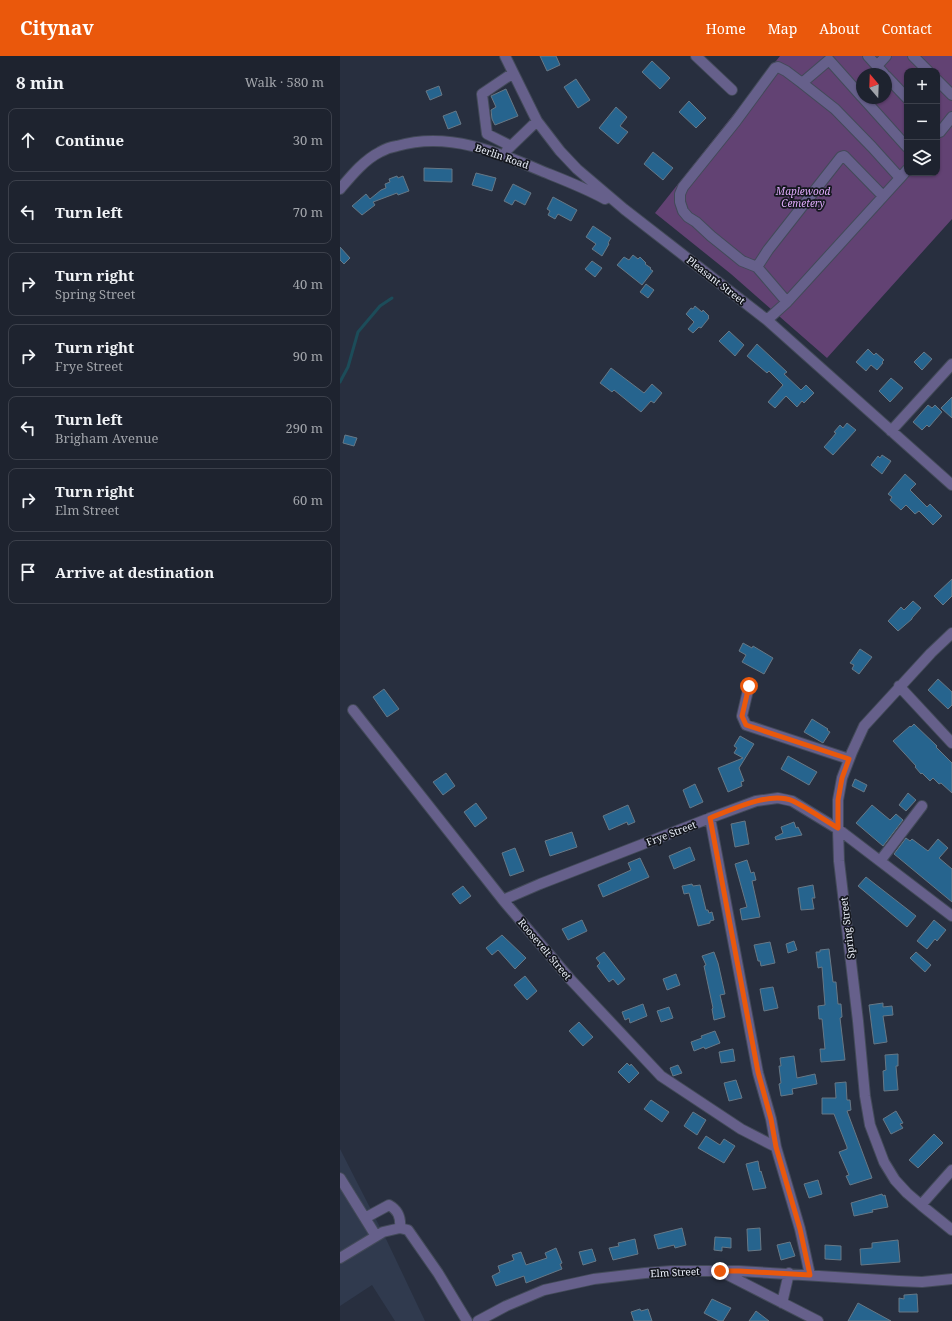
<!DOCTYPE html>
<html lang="en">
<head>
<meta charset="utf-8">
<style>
  body { margin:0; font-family:"Noto Serif",serif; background:#2b2f3b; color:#f1f3f6 }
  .controls { position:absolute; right:12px; top:12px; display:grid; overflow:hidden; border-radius:8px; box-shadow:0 1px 3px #0004 }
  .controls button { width:36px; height:36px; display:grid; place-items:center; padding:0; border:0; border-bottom:1px solid #3c404b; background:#1e232f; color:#f1f3f6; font:20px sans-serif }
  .compass { position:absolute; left:516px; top:12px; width:36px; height:36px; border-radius:50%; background:#1e232f; box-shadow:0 1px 3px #0004; rotate:341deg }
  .stop { position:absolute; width:12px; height:12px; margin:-9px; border:3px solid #ea580c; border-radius:50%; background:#fff }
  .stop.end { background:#ea580c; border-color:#fff; box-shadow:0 1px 4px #0008 }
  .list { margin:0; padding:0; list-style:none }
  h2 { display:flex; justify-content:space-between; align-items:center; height:52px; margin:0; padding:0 16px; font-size:17px }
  h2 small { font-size:13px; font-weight:400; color:#a1a4aa }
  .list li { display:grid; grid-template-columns:26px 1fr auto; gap:12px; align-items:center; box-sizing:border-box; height:64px; margin:0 8px 8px; padding:0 8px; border:1px solid #3c404b; border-radius:8px }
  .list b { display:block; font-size:15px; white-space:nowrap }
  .list p { margin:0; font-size:13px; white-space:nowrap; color:#a1a4aa }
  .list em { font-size:13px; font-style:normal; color:#a1a4aa }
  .icon { flex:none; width:22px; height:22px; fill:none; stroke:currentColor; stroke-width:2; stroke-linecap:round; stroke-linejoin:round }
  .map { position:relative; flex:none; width:612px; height:1265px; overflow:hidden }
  header { display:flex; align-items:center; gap:24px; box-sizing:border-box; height:56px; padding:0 20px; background:#ea580c; color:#fff }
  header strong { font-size:19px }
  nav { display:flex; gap:22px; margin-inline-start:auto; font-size:14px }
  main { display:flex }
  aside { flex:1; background:#1e232f }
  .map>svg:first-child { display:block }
  .built { fill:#303a4e }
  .green { fill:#624273; fill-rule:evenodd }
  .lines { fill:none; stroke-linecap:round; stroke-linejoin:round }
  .stream { stroke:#1c4c59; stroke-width:3 }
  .building { fill:#26648e; stroke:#677886 }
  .minor-casing { stroke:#434a59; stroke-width:12 }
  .minor { stroke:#66608b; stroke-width:10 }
  .route { stroke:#ea580c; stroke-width:5 }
  .labels { text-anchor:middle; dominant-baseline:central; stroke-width:3.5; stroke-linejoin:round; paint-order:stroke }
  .street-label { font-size:10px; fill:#eaeff9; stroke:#14171e }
  .park-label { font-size:10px; font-style:italic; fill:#dda9f8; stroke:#14171e }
</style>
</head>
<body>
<header>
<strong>Citynav</strong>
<nav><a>Home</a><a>Map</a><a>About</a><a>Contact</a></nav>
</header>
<main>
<aside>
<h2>8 min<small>Walk · 580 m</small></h2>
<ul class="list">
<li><svg class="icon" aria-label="ahead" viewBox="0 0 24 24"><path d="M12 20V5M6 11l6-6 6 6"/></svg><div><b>Continue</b></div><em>30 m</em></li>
<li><svg class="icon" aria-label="left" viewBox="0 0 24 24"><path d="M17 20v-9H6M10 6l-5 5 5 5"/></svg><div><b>Turn left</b></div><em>70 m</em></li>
<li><svg class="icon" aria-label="right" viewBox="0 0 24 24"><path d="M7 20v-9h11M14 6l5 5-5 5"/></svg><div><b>Turn right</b><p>Spring Street</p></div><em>40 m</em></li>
<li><svg class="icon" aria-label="right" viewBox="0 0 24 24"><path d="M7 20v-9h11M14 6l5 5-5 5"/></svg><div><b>Turn right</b><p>Frye Street</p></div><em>90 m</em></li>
<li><svg class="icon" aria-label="left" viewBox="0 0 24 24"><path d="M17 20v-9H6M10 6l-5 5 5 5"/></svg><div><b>Turn left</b><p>Brigham Avenue</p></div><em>290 m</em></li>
<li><svg class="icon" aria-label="right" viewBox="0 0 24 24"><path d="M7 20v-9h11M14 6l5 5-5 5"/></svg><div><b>Turn right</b><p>Elm Street</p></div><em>60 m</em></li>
<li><svg class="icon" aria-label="arrive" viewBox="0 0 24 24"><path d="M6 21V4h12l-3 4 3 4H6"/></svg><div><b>Arrive at destination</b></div></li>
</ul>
</aside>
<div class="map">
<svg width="612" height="1265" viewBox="0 0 612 1265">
  <rect width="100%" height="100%" fill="#282f3f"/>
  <path class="built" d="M0,1093l47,92 38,80h-30l-23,-36 -32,21z"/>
  <path class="green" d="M440,0h172v163l-125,139 -96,-84 -76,-61zM567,15h30v102h-30zM522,18h24v24h-24z"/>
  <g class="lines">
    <path class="stream" d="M0,326l8,-15 10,-35 22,-26 12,-8"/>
  </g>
  <path class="building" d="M200,0h16l4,9 -13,6z
    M312,5l18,17 -10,11 -18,-17z
    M236,23l14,21 -12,8 -14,-21z
    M99,30l3,9 -12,5 -4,-9z
    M166,33l12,27 -23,9 -3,-6 -1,-9 5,-3 -5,-11z
    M349,45l17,17 -10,10 -17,-16z
    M276,51l11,10 -7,9 8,6 -10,12 -19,-16z
    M116,55l5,13 -13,5 -5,-13z
    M313,96l20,16 -10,12 -19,-16z
    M84,112l28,1v13l-28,-1z
    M136,117l20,5 -4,13 -20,-6z
    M57,120l1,2 5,-2 6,15 -11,4 -1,-2 -24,9 2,3 -13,10 -10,-9 14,-12 4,5 11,-9 5,-2 -1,-4 5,-2 -1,-3z
    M173,128l18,9 -6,12 -10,-5 -3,5 -8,-4z
    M213,141l24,13 -6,11 -13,-7 -3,5 -7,-4 2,-4 -3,-2z
    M253,170l18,12 -3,5 1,1 -7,12 -10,-7 4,-5 -10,-7z
    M0,191l10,11 -6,6 -4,-4z
    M293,199l5,4 2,-2 6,6 -1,1 6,4 -1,1 3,2 -11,14 -25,-20 7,-8 5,3z
    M252,205l10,7 -7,9 -10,-8z
    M306,228l8,6 -6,8 -8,-6z
    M355,250l7,6 1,-2 6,6 -1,1 1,1 -8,10 -2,-1 -6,6 -5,-4 6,-7 -8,-8 5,-6 2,1z
    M389,275l15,14 -9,11 -16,-15z
    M417,288l30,28 -3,2 17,16 5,-5 8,8 -10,10 -2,-2 -5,6 -11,-11 -11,12 -7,-6 15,-17 -14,-14 -2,2 -20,-17z
    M528,293l6,6 2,-2 8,7 -2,2 1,1 -6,7 -6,-5 -5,6 -10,-9z
    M584,296l8,7 -10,11 -8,-8z
    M271,312l33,25 8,-9 10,9 -8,10 -3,-2 -10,11 -27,-22 -2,2 -12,-9z
    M551,322l12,10 -13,14 -11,-11z
    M612,341v21l-11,-10z
    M588,349l4,3 3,-3 7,7 -13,15 -2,-2 -5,5 -9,-8z
    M507,367l9,7 -23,25 -9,-8 8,-9 4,-5 -2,-1 6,-7 3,3z
    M5,379l12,3 -3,8 -11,-3z
    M542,399l9,6 -9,13 -11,-9 7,-9 2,2z
    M565,418l11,10 -6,6 17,17 3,-3 12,12 -9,9 -14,-14 -4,3 -9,-9 -5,5 -11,-10 2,-3 -4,-3z
    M612,523v17l-9,9 -9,-9z
    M573,545l8,7 -9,10v1l-14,12 -10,-10 13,-14 3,3z
    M403,587l9,5 1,-2 20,12 -9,16 -22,-12 4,-7 -7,-4z
    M520,593l12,8 -13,17 -7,-5 2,-4 -4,-2z
    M598,623l14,13v13l-4,4 -20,-19z
    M44,633l15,20 -12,8 -14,-20z
    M472,663l16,10 -1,1 3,2 -7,11 -19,-11z
    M574,668l23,22 -1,1 16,16v30l-11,-10 -2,1 -6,-6 -3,3 -8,-8 -1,1 -6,-7 1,-1 -23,-25 17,-15 1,1z
    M400,680l14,8 -15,24 5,13 -3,1 1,4 -14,6 -10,-24 25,-10 -9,-5 3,-5 -3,-2z
    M448,700l29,16 -8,13 -28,-16z
    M106,717l9,13 -12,9 -10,-13z
    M515,723l12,6 -3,7 -12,-6z
    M355,728l8,18 -13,6 -7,-18z
    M568,737l8,7 -10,11 -7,-6z
    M136,747l11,15 -12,9 -11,-15z
    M288,749l7,17 -7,3 -1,-3 -18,8 -6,-14z
    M532,749l18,15 6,-6 7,6 -20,26 -27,-23z
    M405,765l4,23 -14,3 -4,-23z
    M454,766l2,6 2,-1 4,8 -26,5 -1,-3 8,-4 -2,-6z
    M232,776l5,15 -27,9 -5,-15z
    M566,782l4,3 2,-2 16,12 10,-12 10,9 -9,10 13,11v33l-58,-48z
    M350,791l5,13 -21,9 -5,-13z
    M175,792l9,23 -14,5 -8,-23z
    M300,802l9,19 -46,20 -5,-12 33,-15 -3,-7z
    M407,804l4,13 3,-1 2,8 -4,1 8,36 -18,3 -2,-11 7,-2 -12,-43z
    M526,821l50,39 -9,11 -49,-41z
    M352,828l1,2 7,-1 6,25h2l1,3 3,-1 2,8 -4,1v2l-12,3 -9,-33 -5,1 -2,-8z
    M473,829l2,13h-3l2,11 -13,1 -3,-22z
    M123,830l8,10 -11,8 -8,-10z
    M242,864l5,11 -19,9 -6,-11z
    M594,864l12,10 -9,11 -2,-2 -8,10 -10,-8z
    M162,879l24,23 -11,11 -17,-19 -6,5 -6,-7z
    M454,885l3,9 -9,3 -2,-9z
    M430,886l5,21 -14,3 -1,-5h-2l-4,-16z
    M489,893l4,33h3l2,22h3l1,13 -2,1 5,42 -24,2 -1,-13h5l-3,-30h-3l-1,-13 7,-1 -3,-38 -4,1 -2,-16h4v-2z
    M264,896l21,27 -7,6 -5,-6 -4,3 -12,-16 3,-3 -4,-5z
    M374,896l4,11 7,31 -5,1 5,22 -11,3 -2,-11 1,-1 -9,-42 2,-1 -4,-9z
    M576,896l15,13 -6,7 -15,-14z
    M336,918l4,11 -13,5 -4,-11z
    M185,920l12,15 -10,9 -13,-15z
    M433,931l5,21 -14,3 -4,-22z
    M543,947v4l9,-1 1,9 -10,1 4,26 -13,2 -5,-39z
    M303,948l4,12 -17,7 -1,-5 -4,2 -3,-8z
    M329,951l4,11 -12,4 -4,-11z
    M239,966l14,15 -10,9 -14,-15z
    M375,975l5,12 -15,6 -1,-2 -10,4 -3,-9 11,-4 -1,-2z
    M393,993l2,12 -14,2 -2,-11z
    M558,998v12h-2l2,24 -14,1 -1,-20 3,-1 -1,-15z
    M454,1000l3,22 18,-4 2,10 -25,5 1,5 -12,2 -2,-12 2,-1 -2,-17h2l-1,-8z
    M287,1007l3,3 1,-2 8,9 -10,10 -11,-11z
    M338,1009l4,8 -9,3 -3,-8z
    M396,1024l6,18 -13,3 -5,-18z
    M506,1026l1,18h3l1,10 -4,1 25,67 -22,7 -4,-9 3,-1 -10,-23 8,-3v-2l-13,-33h-12v-16h14l-1,-15z
    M311,1044l18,12 -7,10 -18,-13z
    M556,1055l7,12 -3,1 3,4 -12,6 -8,-15z
    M353,1056l13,8 -9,15 -13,-9z
    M594,1078l9,9 -25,25 -9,-8z
    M366,1080l14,9 4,-6 11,7 -11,17 -26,-15z
    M418,1105l2,11 1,-1 5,17 -13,2 -7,-26z
    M478,1124l4,14 -13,4 -5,-14z
    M542,1138l1,2 2,-1 3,12 -16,3 1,2 -19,4 -3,-13z
    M342,1172l4,17 -11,3 -1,-3 -16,4 -4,-14z
    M420,1172l1,22 -13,1 -1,-22z
    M375,1181l16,1v10l-9,-1v4l-8,-1z
    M295,1183l3,15 -25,6 -4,-12 10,-2 -1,-3z
    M558,1184l2,22 -39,3 -1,-16 12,-1v-5z
    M450,1186l5,14 -14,4 -4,-15z
    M485,1189l16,1v14l-16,-1z
    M216,1192l6,15 -2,1 2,5 -36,14 -2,-7 -28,10 -4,-10 8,-4 -2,-6 16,-6 -2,-5 9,-3 5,13 21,-7 -2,-5z
    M252,1193l4,12 -13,4 -4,-13z
    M577,1238l1,18h-19v-14l5,1v-4z
    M372,1243l19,9 -8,13h-4l-15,-8z
    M518,1247l33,18h-43z
    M300,1253l1,2 7,-2 4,12h-18l-3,-9z
    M416,1255l13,10h-20z"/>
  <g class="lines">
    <defs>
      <path id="minor" d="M165,0l32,65 23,30 17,18 47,40 143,111 185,165
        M356,0l36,34
        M528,0l9,10
        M573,0l15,15
        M544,18l-7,-8 9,-10
        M546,20l21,22
        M597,24l15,15
        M462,27l-16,-12 -8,-4 -3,1 -39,53 -53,66 -3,7v8l3,9 5,6 8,5 15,14 31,25 15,6 30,35 113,-124
        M522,41l-33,-37 -27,23 33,26 37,38 28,31 7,-8
        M523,42l44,49
        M597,73l3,3 12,-15
        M171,90l-24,-12 -5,-40 31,-21
        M167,94l30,-29
        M0,133c11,-13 24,-29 40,-37 5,-3 11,-5 17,-6 51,-15 100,6 147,26 20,8 41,16 61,27
        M417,211l11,-17 73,-93 3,-1 39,40
        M427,264l20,-18
        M551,375l61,-67
        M612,577l-21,20 -67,73 -12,26 -10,26 -4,22v29l1,32 19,160 7,75 5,29 14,37 11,18 12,13 14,12 31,25
        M409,630l-7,30 4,9 103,34
        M559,630l53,57
        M13,654l150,190 68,80 90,96 80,53 35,18
        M370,762l48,255 13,46 5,28 24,82 10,46
        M540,805l42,-55
        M163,844l37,-16 170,-66 46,-17 22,-3 14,3 46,28 114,87
        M0,1122l36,58
        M581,1149l31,-35
        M25,1162l24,-13c9,5 12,12 11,23
        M0,1202l43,-26 17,-4 8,2 30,43 29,48
        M382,1216l96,49
        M442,1247l7,-30
        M138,1265l28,-15 38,-16 50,-11 51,-6 27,-2h67l160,10 23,1 30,-3"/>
    </defs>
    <use href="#minor" class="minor-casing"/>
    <use href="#minor" class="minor"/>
  </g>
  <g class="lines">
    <path class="route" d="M380,1215h19l71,4 -10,-46 -24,-82 -5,-28 -13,-47 -48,-254c23,-9 60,-27 83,-17 16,8 30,18 45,27v-28l4,-22 7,-19 -103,-34 -4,-9 7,-30"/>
  </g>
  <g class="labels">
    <g class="street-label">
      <text transform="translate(162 100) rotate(19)">Berlin Road</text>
      <text transform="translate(376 224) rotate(38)">Pleasant Street</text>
      <text transform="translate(331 777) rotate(-21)">Frye Street</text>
      <text transform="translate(507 872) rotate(-97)">Spring Street</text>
      <text transform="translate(205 893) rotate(50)">Roosevelt Street</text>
      <text transform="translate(335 1216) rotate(-3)">Elm Street</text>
    </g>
    <g class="park-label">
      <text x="463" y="135">Maplewood<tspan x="463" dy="12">Cemetery</tspan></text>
    </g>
  </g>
</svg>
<div class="controls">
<button>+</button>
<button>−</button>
<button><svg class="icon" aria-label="layers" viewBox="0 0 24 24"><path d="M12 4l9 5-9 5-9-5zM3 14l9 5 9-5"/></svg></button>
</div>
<svg class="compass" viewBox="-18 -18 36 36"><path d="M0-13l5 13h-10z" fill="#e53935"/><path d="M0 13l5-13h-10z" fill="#a1a4aa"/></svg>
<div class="stop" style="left:409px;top:630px"></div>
<div class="stop end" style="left:380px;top:1215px"></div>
</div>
</main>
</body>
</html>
